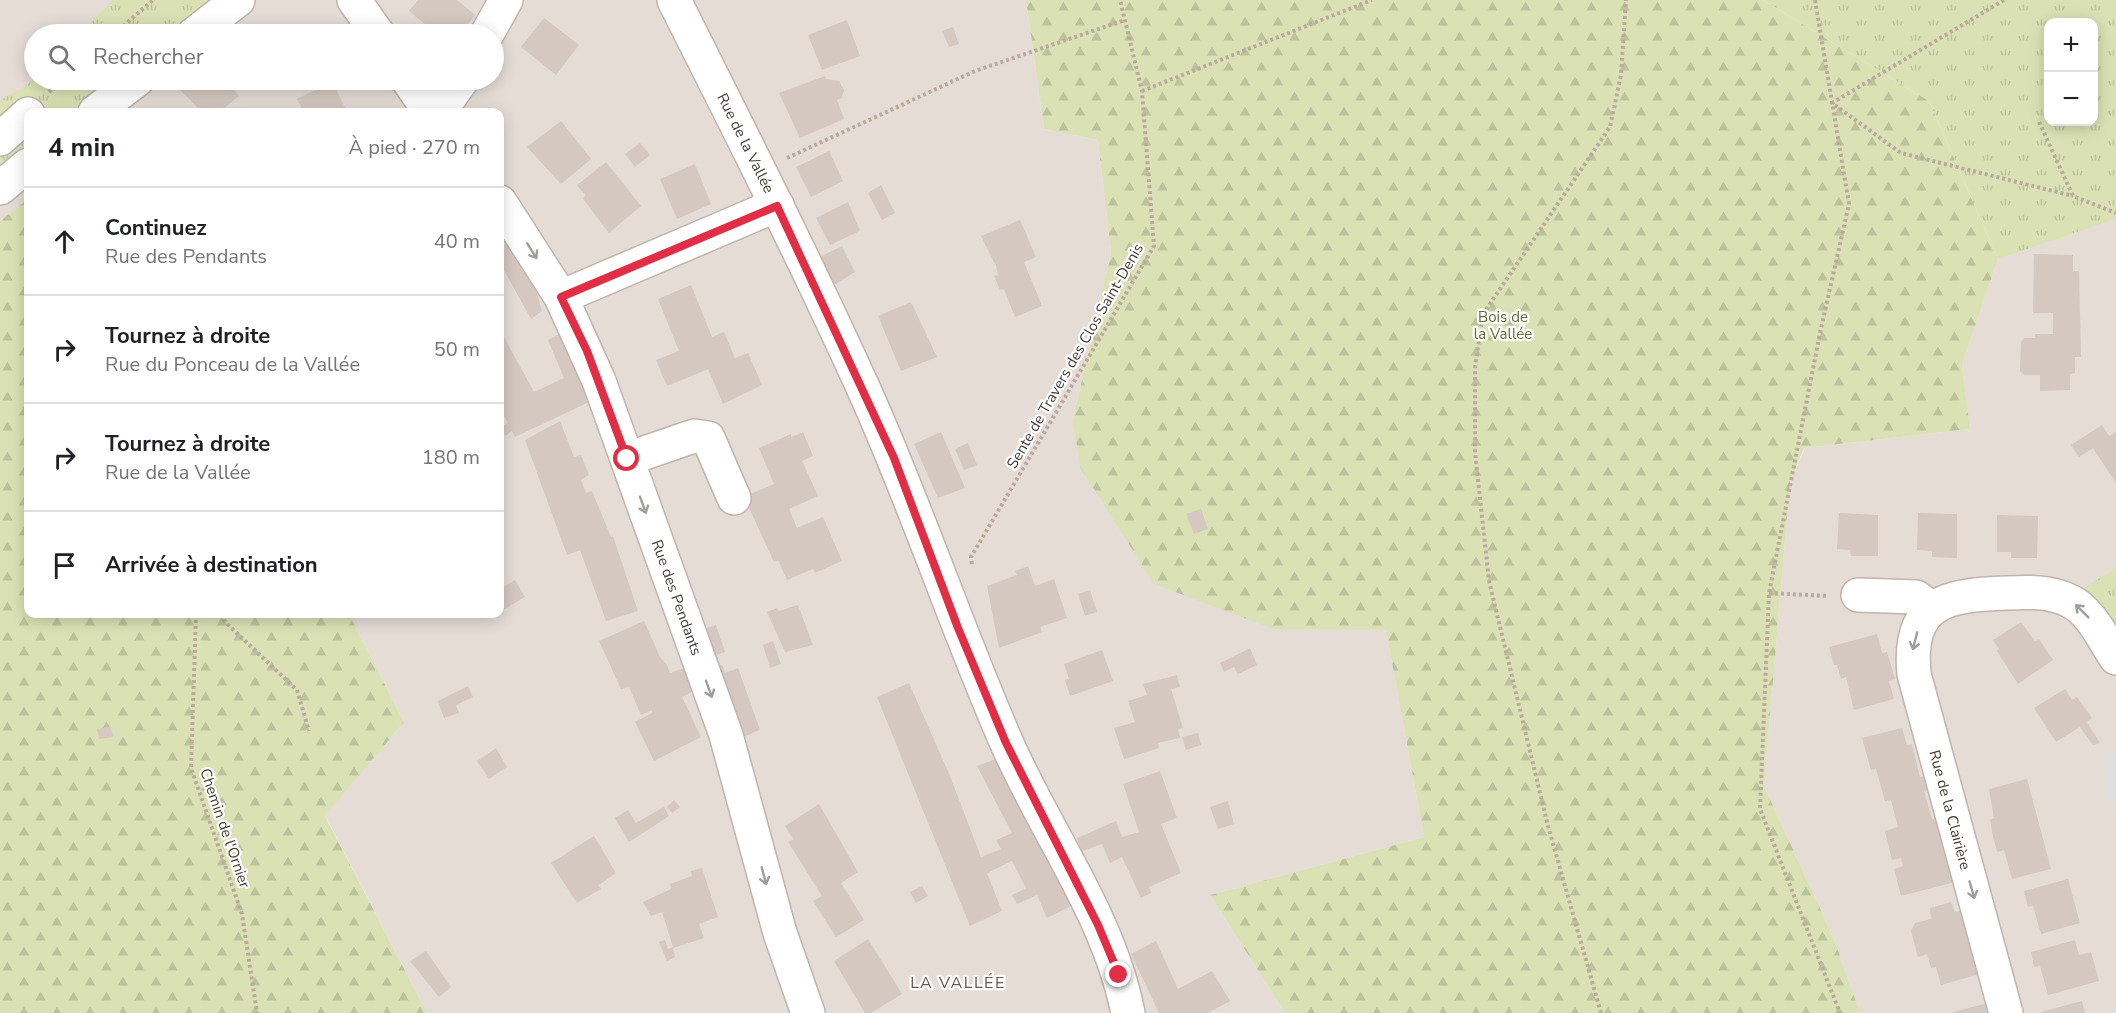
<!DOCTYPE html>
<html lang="fr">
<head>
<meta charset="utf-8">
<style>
  body { margin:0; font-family:"Nunito Sans",sans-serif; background:#f2f2f2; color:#202124 }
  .controls { position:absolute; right:18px; top:18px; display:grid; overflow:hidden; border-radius:12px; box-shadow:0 3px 15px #0003 }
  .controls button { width:54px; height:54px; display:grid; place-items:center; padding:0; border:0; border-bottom:2px solid #e0e0e0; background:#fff; color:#202124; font:30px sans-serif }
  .stop { position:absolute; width:18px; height:18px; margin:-14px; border:4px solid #e22e45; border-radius:50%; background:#fff }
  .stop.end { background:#e22e45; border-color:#fff; box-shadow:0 2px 6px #0008 }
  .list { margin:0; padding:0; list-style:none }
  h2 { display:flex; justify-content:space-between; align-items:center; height:78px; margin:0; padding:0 24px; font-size:26px }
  h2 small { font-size:20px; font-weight:400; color:#757577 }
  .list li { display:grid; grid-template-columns:39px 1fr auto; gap:18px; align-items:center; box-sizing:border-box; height:108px; padding:0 24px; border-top:2px solid #e0e0e0 }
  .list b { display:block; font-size:22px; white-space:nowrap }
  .list p { margin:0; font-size:20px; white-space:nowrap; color:#757577 }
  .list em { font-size:20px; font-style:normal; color:#757577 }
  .icon { flex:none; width:33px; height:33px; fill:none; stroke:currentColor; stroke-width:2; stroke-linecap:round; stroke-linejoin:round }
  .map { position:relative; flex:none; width:2116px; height:1013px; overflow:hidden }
  .search { position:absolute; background:#fff; box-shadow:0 3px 15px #0003; left:24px; top:24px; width:480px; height:66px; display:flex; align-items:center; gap:15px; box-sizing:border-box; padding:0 21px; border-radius:33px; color:#757577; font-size:22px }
  .panel { position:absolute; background:#fff; box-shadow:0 3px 15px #0003; left:24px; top:108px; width:480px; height:510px; border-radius:12px }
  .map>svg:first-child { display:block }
  .residential { fill:#e5dcd6; fill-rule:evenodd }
  .grass { fill:url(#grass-tufts); fill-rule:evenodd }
  .forest { fill:url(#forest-firs) }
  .parking { fill:#e0dddc }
  .building { fill:#d5c8c1 }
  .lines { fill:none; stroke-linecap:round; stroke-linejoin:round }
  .minor-casing { stroke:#bfb4ae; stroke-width:36 }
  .path { stroke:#bca99e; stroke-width:4; stroke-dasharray:3 3; stroke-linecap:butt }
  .minor { stroke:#fff; stroke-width:33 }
  .oneway { stroke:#a29d9b }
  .route { stroke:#e22e45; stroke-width:8 }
  .labels { text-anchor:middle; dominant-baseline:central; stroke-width:4.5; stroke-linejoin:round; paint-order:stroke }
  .street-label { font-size:15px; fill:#443b37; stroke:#fff }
  .park-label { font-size:15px; fill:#5a6f31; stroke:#fff }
  .neighbourhood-label { font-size:16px; letter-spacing:1.5px; fill:#665750; stroke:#fff }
</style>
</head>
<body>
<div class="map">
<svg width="2116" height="1013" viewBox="0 0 2116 1013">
  <defs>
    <pattern id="grass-tufts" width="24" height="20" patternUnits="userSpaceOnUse" patternTransform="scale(1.5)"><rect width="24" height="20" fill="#dae2b5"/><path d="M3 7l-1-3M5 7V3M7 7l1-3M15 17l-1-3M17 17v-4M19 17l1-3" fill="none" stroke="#bcc39c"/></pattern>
    <pattern id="forest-firs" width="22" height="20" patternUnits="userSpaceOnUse" patternTransform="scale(1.5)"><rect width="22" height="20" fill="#dae2b5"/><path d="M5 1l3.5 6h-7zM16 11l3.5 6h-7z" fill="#bcc39c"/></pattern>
  </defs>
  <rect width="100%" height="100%" fill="#f2ece8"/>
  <path class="residential" d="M0,0h1026l18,129 54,11 13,113 -38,166 200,210h113l38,208 -214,58 75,118h-858l-102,-198 79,-93 -55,-108h151v-502h-472v87l-28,22zM34,34h460v46h-460z
    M2116,219v794h-256l-26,-74 -70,-153 26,-304 15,-34 165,-19 -8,-64 36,-106 51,-28 27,1z"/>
  <path class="grass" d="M113,0h101l-43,34h-93z
    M1763,0h353v219l-118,40 -69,-158zM2048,22h46v100h-46z
    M34,78l82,2 -41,32h-47v38l-28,22v-72l27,-15z
    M2116,568v76l-37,-53z"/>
  <path class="forest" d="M1026,0h737l166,101 69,158 -36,106 8,64 -166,19 -14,34 -26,304 70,153 26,74h-575l-75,-118 214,-58 -38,-207 -113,-1 -119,-45 -74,-117 -7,-48 38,-166 -13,-113 -54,-11z
    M28,199v415h321l55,108 -79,94 102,197h-427v-792z"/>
  <path class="parking" d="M2116,752v51l-8,1 -5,-50z"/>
  <path class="building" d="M418,0h39l18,15 -15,19h-23l-28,-23z
    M544,18l35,27 -23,30 -35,-28z
    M847,20l13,36 -38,14 -14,-35z
    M953,27l6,17 -10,3 -7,-16z
    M825,76l1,3 13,2 5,9 -2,8 -5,2 7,19 -44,19 -21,-45z
    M181,80h44l14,16 -20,16h-17l-27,-27z
    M332,81l15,31h-43l-7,-13z
    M561,121l30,38 -30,25 -34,-37z
    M640,143l10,12 -15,12 -10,-13z
    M829,151l14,30 -32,16 -15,-30z
    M606,162l35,44 -32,27 -26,-34 2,-4 -8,-10z
    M695,164l16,40 -34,15 -17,-40z
    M881,185l14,28 -13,7 -14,-27z
    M848,202l12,29 -30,14 -14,-27z
    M1020,220l16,37 -12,5 18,44 -27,11 -11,-28 -4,1 -6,-14 4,-1 -2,-9 -15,-30z
    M510,241l25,45 7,25 -11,8 -31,-56v-15z
    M842,246l13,26 -23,14 -14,-28z
    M2034,254l39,1v16h6l2,86h-6v16l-5,1v16l-30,1v-16h-16l-4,-4 1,-29 3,-4h11v-4h18v-21h-20z
    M691,285l21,52 12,-5 11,26 13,-5 14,32 -39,19 -15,-35 -41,17 -11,-26 23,-9 -21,-52z
    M911,302l26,55 -36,14 -23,-55z
    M500,330l34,62 30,-14 -16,-38 13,-7 9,16 19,53 -74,35 -3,-6 -7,5 -5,-8 8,-5 -8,-15z
    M560,421l14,36 7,-2 8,20 -8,5 5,13 6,-2 19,46 2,-1 25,75 -32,10 -26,-71 -13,5 -42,-115z
    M2102,425l7,11 7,-4v51l-23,-35 -14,9 -8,-12z
    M803,432l10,24 -11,5 16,35 -29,13 8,19 26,-11 19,44 -27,12 -2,-4 -26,11 -9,-20 -4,2 -30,-65 30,-13 -15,-36 32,-14v3z
    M941,432l24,56 -27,10 -24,-54z
    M968,443l9,22 -13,5 -9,-21z
    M1201,509l7,20 -14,5 -8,-20z
    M1839,513l39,2v41h-27l-1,-6 -13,-1z
    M1918,513l39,1v44l-25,-1v-6l-15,-1z
    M1997,515l41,1 -1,42h-26v-6h-14z
    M1028,566l7,20 19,-7 13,39 -27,9 2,5 -43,16 -12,-62 30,-11 -2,-4z
    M515,580l10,17 -22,13 -3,-6v-15z
    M1090,590l7,22 -12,4 -7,-22z
    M798,605l15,40 -28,7 -18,-40 10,-4 2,3z
    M644,621l16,36 7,8 3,8 14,-5 8,24 -10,5 19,40 -47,24 -19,-39 17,-9v-3l-11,5 -12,-28 -8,2 -22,-48z
    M2021,622l14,19 4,-2 14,21 -35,24 -21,-33 2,-2 -6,-9z
    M716,625l9,27 -15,5 -9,-27z
    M1877,634l5,19 5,-1 8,27 -6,2 5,18 -40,11 -8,-33 -5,2 -4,-14h-3l-5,-18z
    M773,641l8,23 -11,4 -7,-23z
    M1250,648l7,17 -19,9 -4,-7 -10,5 -4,-9z
    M1102,650l11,31 -43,15 -5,-16 4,-1 -5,-15z
    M722,665l3,8 13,-5 22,62 -21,9 -25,-71z
    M1177,675l3,12 -9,2 12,39 -5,1 2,9 -22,5 1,5 -35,11 -10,-31 21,-6 -7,-21 19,-6 -4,-11z
    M909,683l41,93 31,81 20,-8 -5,-9 16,-7 -35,-67 24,-9 70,149 -24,12 -10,-23 -20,9 -5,-9 14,-7 -14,-27 -25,12 15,38 -32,15 -93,-229z
    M468,686l5,11 -17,8 3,8 -15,5 -6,-17z
    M2065,689l7,11 5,-3 15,21 -5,4 13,21 -7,2 -13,-18 -24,15 -22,-34z
    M111,726l2,11 -14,2 -2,-10z
    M1902,728l5,17 5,-1 8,33 6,-1 4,13 -6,2 8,28 5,-2 18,65 -54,14 -7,-27 9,-3 -2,-8 -9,2 -7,-29 13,-4 -7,-27 -6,1 -9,-32 -5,1 -9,-32z
    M1198,733l3,12 -15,5 -4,-13z
    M496,748l11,19 -18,12 -12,-18z
    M1160,771l17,47 -16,6 20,49 -32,14 2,6 -10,5 -19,-41 -12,6 -8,-19 -20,7 -5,-13 39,-17 6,16 17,-5 -16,-48z
    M2027,779l24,90 -39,10 -8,-29 -7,2 -4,-16 -3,-16 4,-2 -5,-29z
    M674,800l6,7 -8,6 -5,-6z
    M1228,801l6,23 -16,5 -8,-22z
    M819,804l39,68 -17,11 23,37 -28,17 -23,-36 9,-5 -34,-54 5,-3 -8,-13z
    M664,807l5,9 -40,26 -14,-24 13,-8 8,13z
    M594,836l22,37 -17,12 2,4 -24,14 -26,-40z
    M702,868l16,49 -19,7 5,14 -31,10 2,9 -8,4 -8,-19 6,-2 3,9 5,-2 -11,-35 -11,4 -8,-14 28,-13 -1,-5 22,-8 -1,-5z
    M2068,879l12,44 -39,11 -8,-28 -5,1 -4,-16z
    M922,886l6,10 -12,7 -6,-11z
    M1951,902l4,10 8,-2 17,64 -39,11 -5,-18 -5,1 -4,-14 -9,3 -7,-26 4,-8 16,-4 -1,-11z
    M868,939l34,55 -31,19h-6l-31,-52z
    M2075,940l4,15 12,-3 8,29 -51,14 -8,-29 -6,1 -3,-15z
    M1156,941l22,48 34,-18 18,30 -22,12h-49l-28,-59z
    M426,951l25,36 -12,10 -29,-36z
    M2082,1001l3,12h-44v-1z
    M1988,1003l3,10h-38v-1z"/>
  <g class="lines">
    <defs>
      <g id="minor">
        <path d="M354,0l24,34"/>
        <path id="s1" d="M674,0c65,130 131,259 191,392 51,113 90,232 140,347 39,91 104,176 123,274"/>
        <path d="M194,34l44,-34"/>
        <path d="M487,34l19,-34"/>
        <path d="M408,80l22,32"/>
        <path d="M95,112l42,-32"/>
        <path d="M439,112l23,-32"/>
        <path d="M0,139l28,-25"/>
        <path d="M0,188l28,-23"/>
        <path id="s2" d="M500,202l61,95 38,84 127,354 54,198 28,80"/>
        <path d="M561,297l216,-92"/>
        <path d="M627,459l67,-23 14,2 26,60"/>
        <path d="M1858,595l58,2 16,12"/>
        <path d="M2006,1013l-92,-339c-7,-73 33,-79 93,-81 21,-1 43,-2 63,8 21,10 33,38 46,57"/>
      </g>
    </defs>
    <use href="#minor" class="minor-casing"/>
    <path class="path" d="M1815,0l34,204 -29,129 -51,260 -9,216 80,204
      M2004,0l-172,103 69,50 172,43
      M114,34l39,-34
      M1142,91l230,-91
      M49,92l14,-12
      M2039,122l34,74 43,17
      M787,158l188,-87 150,-51
      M972,564l-1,-7 183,-311 -12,-155 -22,-91
      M1769,593l58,3
      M196,614l-5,154 51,146 15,99
      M221,614l4,8 72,68 12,41
      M1601,1013l-53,-187 -59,-245 -14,-129v-85l8,-53 127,-187 11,-52 5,-75"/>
    <use href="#minor" class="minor"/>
  </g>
  <defs><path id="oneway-shaft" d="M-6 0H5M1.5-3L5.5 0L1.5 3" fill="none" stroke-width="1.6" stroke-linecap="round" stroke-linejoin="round" transform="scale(1.5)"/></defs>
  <g class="oneway">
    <use href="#oneway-shaft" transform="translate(532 251) rotate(58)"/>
    <use href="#oneway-shaft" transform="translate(643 505) rotate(70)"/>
    <use href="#oneway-shaft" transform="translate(2082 611) rotate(-135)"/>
    <use href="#oneway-shaft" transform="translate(1915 641) rotate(104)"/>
    <use href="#oneway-shaft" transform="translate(709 689) rotate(70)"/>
    <use href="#oneway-shaft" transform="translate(764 876) rotate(75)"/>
    <use href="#oneway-shaft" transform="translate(1972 890) rotate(74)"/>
  </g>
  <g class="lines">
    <path class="route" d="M627,459l-40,-108 -26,-54 216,-91 117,252 64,170 48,115 92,182 21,50"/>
  </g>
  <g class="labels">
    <g class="street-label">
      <text stroke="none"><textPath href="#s1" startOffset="160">Rue de la Vallée</textPath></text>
      <text transform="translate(1075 356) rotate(-60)">Sente de Travers des Clos Saint-Denis</text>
      <text stroke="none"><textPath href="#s2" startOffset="435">Rue des Pendants</textPath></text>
      <text transform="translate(1950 810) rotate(75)">Rue de la Clairière</text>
      <text transform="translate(225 828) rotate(71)">Chemin de l'Ornier</text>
    </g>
    <g class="park-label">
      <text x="1503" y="317">Bois de<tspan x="1503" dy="17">la Vallée</tspan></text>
    </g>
    <g class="neighbourhood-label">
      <text x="958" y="983">LA VALLÉE</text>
    </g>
  </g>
</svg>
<div class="controls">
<button>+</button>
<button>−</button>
</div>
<div class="stop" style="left:627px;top:459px"></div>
<div class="stop end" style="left:1119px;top:975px"></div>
<div class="search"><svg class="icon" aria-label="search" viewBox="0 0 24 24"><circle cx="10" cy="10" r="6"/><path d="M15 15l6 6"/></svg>Rechercher</div>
<section class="panel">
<h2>4 min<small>À pied · 270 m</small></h2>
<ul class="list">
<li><svg class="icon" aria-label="ahead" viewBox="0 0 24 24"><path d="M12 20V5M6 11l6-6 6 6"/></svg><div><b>Continuez</b><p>Rue des Pendants</p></div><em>40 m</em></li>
<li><svg class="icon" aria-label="right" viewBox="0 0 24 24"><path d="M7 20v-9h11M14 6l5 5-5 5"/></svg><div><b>Tournez à droite</b><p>Rue du Ponceau de la Vallée</p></div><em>50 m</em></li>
<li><svg class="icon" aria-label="right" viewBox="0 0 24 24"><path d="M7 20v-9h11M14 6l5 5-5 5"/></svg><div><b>Tournez à droite</b><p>Rue de la Vallée</p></div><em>180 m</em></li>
<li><svg class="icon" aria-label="arrive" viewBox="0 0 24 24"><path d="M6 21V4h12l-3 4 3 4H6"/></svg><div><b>Arrivée à destination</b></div></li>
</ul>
</section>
</div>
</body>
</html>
